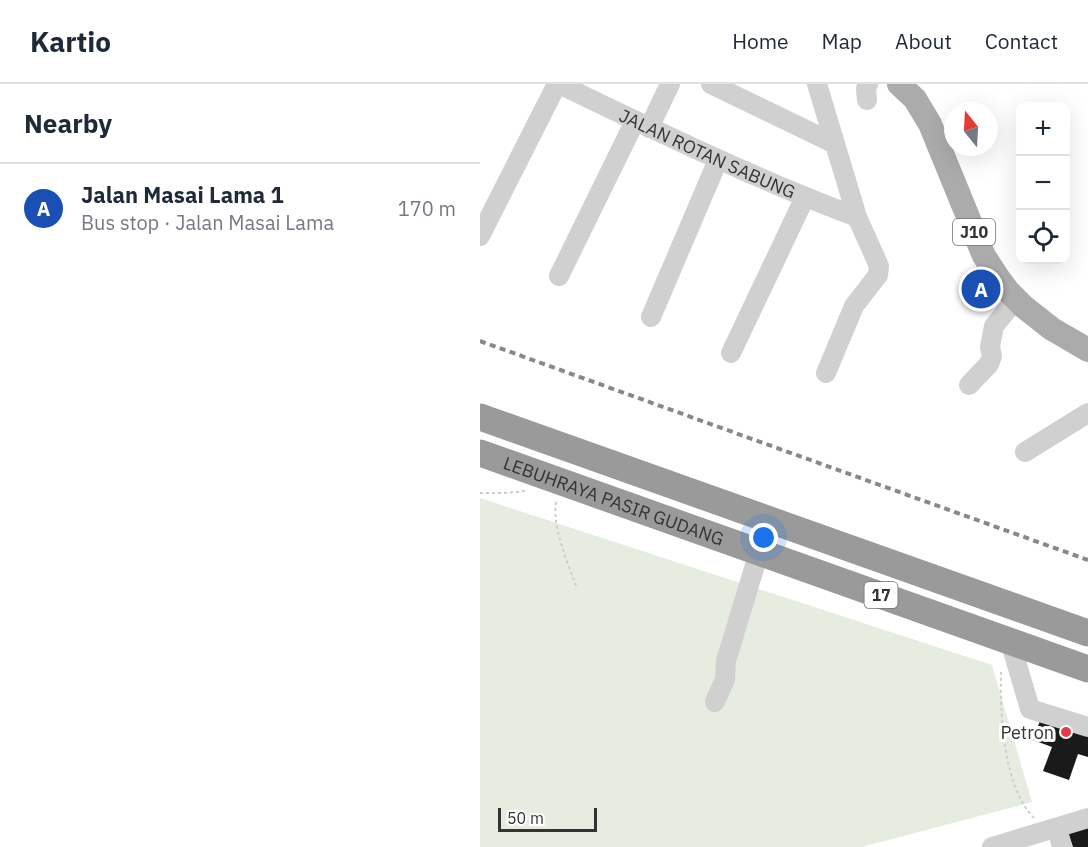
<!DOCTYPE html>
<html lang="en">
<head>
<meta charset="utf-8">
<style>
  body { margin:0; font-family:"IBM Plex Sans",sans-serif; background:#f6f6f7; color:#1f2937 }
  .controls { position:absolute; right:18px; top:18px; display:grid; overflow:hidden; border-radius:12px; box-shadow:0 6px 24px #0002 }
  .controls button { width:54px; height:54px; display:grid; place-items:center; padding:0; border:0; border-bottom:2px solid #e0e1e3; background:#fff; color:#1f2937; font:30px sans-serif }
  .compass { position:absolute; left:464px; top:18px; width:54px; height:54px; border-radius:50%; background:#fff; box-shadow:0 6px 24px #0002; rotate:342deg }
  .scale { position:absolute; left:18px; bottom:15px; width:99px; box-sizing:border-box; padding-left:6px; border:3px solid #333; border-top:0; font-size:16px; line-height:21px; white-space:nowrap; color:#333; -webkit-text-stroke:4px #fff; paint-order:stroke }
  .you { position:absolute; left:284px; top:454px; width:21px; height:21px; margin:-15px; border:4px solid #fff; border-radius:50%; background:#1a73e8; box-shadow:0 0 0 9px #1a73e833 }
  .badge { display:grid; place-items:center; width:39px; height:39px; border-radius:50%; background:#0b8043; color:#fff; font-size:20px; font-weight:700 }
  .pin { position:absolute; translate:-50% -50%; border:3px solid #fff; box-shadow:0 2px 6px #0006 }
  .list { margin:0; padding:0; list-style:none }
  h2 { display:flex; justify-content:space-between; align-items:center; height:78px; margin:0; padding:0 24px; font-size:26px }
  h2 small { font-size:20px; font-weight:400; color:#747a83 }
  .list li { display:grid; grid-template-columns:39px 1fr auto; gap:18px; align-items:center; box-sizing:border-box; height:90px; padding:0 24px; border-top:2px solid #e0e1e3 }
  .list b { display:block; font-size:22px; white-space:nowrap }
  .list p { margin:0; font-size:20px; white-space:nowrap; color:#747a83 }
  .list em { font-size:20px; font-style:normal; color:#747a83 }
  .icon { flex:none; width:33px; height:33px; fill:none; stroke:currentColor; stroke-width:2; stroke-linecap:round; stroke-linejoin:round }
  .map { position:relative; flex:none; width:608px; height:763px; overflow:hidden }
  header { display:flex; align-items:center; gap:36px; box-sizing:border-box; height:84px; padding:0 30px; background:#fff; border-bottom:2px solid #e0e1e3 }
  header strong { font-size:28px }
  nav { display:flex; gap:33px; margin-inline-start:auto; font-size:21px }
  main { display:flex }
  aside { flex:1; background:#fff }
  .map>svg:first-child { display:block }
  .green { fill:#e6ecdf }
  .building { fill:#1a1a1a }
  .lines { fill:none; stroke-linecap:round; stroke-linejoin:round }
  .path { stroke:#cdcdcd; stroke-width:2; stroke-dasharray:3 3; stroke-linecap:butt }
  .minor { stroke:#d0d0d0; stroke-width:20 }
  .major { stroke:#ababab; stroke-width:24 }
  .highway { stroke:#9a9a9a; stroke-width:27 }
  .rail { stroke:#888; stroke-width:4; stroke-dasharray:6 4.5; stroke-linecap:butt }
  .poi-dot { fill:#e63946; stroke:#fff; stroke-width:2 }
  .labels { text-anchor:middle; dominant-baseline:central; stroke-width:6; stroke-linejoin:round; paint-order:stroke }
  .shield { fill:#fff; stroke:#707070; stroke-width:1.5 }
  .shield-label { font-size:16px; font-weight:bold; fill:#333 }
  .street-label { font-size:18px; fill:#333; stroke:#fff }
  .poi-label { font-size:18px; fill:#333; stroke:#fff; text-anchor:end }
</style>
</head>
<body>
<header>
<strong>Kartio</strong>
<nav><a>Home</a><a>Map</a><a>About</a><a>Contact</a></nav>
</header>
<main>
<aside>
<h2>Nearby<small></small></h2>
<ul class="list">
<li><span class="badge" style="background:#1a4fb4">A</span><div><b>Jalan Masai Lama 1</b><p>Bus stop · Jalan Masai Lama</p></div><em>170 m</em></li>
</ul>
</aside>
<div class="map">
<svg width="608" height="763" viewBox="0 0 608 763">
  <rect width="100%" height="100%" fill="#fff"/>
  <path class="green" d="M0,414l512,167 40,137 -170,45h-382z"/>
  <path class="building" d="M561,634l47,15v24l-10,-3 -9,26 -26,-9 9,-24 -19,-7z
    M608,741v22h-15l-5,-15z"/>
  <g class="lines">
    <path class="path" d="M0,409h24l22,-2
      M76,418c-4,25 11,59 20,84
      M521,588c-1,42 2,115 33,146"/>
    <g class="minor">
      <path id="s1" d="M79,0c98,47 196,95 298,133"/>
      <path d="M231,0l124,60"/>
      <path d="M337,0l40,133 22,49 -1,9 -24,31 -28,67"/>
      <path d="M387,16l-1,-11 2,-5"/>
      <path d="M169,44l21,-44"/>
      <path d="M0,152l77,-152"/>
      <path d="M79,192l76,-155"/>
      <path d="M171,233l67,-157"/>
      <path d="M251,269l74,-156"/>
      <path d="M489,301l20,-21 3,-8 -2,-9 4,-21 22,-27"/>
      <path d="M545,368l63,-39"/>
      <path d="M530,557l20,68 58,18"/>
      <path d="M235,618l10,-23 1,-18 33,-109"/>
      <path d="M577,744l5,19"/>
      <path d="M512,763l96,-29"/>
    </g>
    <path class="major" d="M419,0l16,15 15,25 54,132 15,23 9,12 16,16 28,22 36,21"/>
    <g class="highway">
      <path d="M0,333l608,216"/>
      <path id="s2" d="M0,369l608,216"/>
    </g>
    <path class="rail" d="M0,257l608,219"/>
  </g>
  <circle class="poi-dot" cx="586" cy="648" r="6"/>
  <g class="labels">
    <g class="shield">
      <rect x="473" y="135" width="42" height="26" rx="4.5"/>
      <rect x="384.5" y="498" width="33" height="26" rx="4.5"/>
    </g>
    <g class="shield-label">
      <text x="494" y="148">J10</text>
      <text x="401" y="511">17</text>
    </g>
    <g class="street-label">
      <text stroke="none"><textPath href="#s1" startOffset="164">JALAN ROTAN SABUNG</textPath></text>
      <text stroke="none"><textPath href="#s2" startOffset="142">LEBUHRAYA PASIR GUDANG</textPath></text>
    </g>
    <g class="poi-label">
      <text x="574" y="648">Petron</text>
    </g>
  </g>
</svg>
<div class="controls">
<button>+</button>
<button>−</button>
<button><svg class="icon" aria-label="locate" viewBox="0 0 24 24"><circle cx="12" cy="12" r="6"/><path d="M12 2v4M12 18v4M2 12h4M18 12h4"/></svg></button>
</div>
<svg class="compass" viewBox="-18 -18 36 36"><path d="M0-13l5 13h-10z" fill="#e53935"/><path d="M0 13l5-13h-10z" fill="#747a83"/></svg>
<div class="scale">50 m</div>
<div class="you"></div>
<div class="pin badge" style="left:501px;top:205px;background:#1a4fb4">A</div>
</div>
</main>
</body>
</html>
